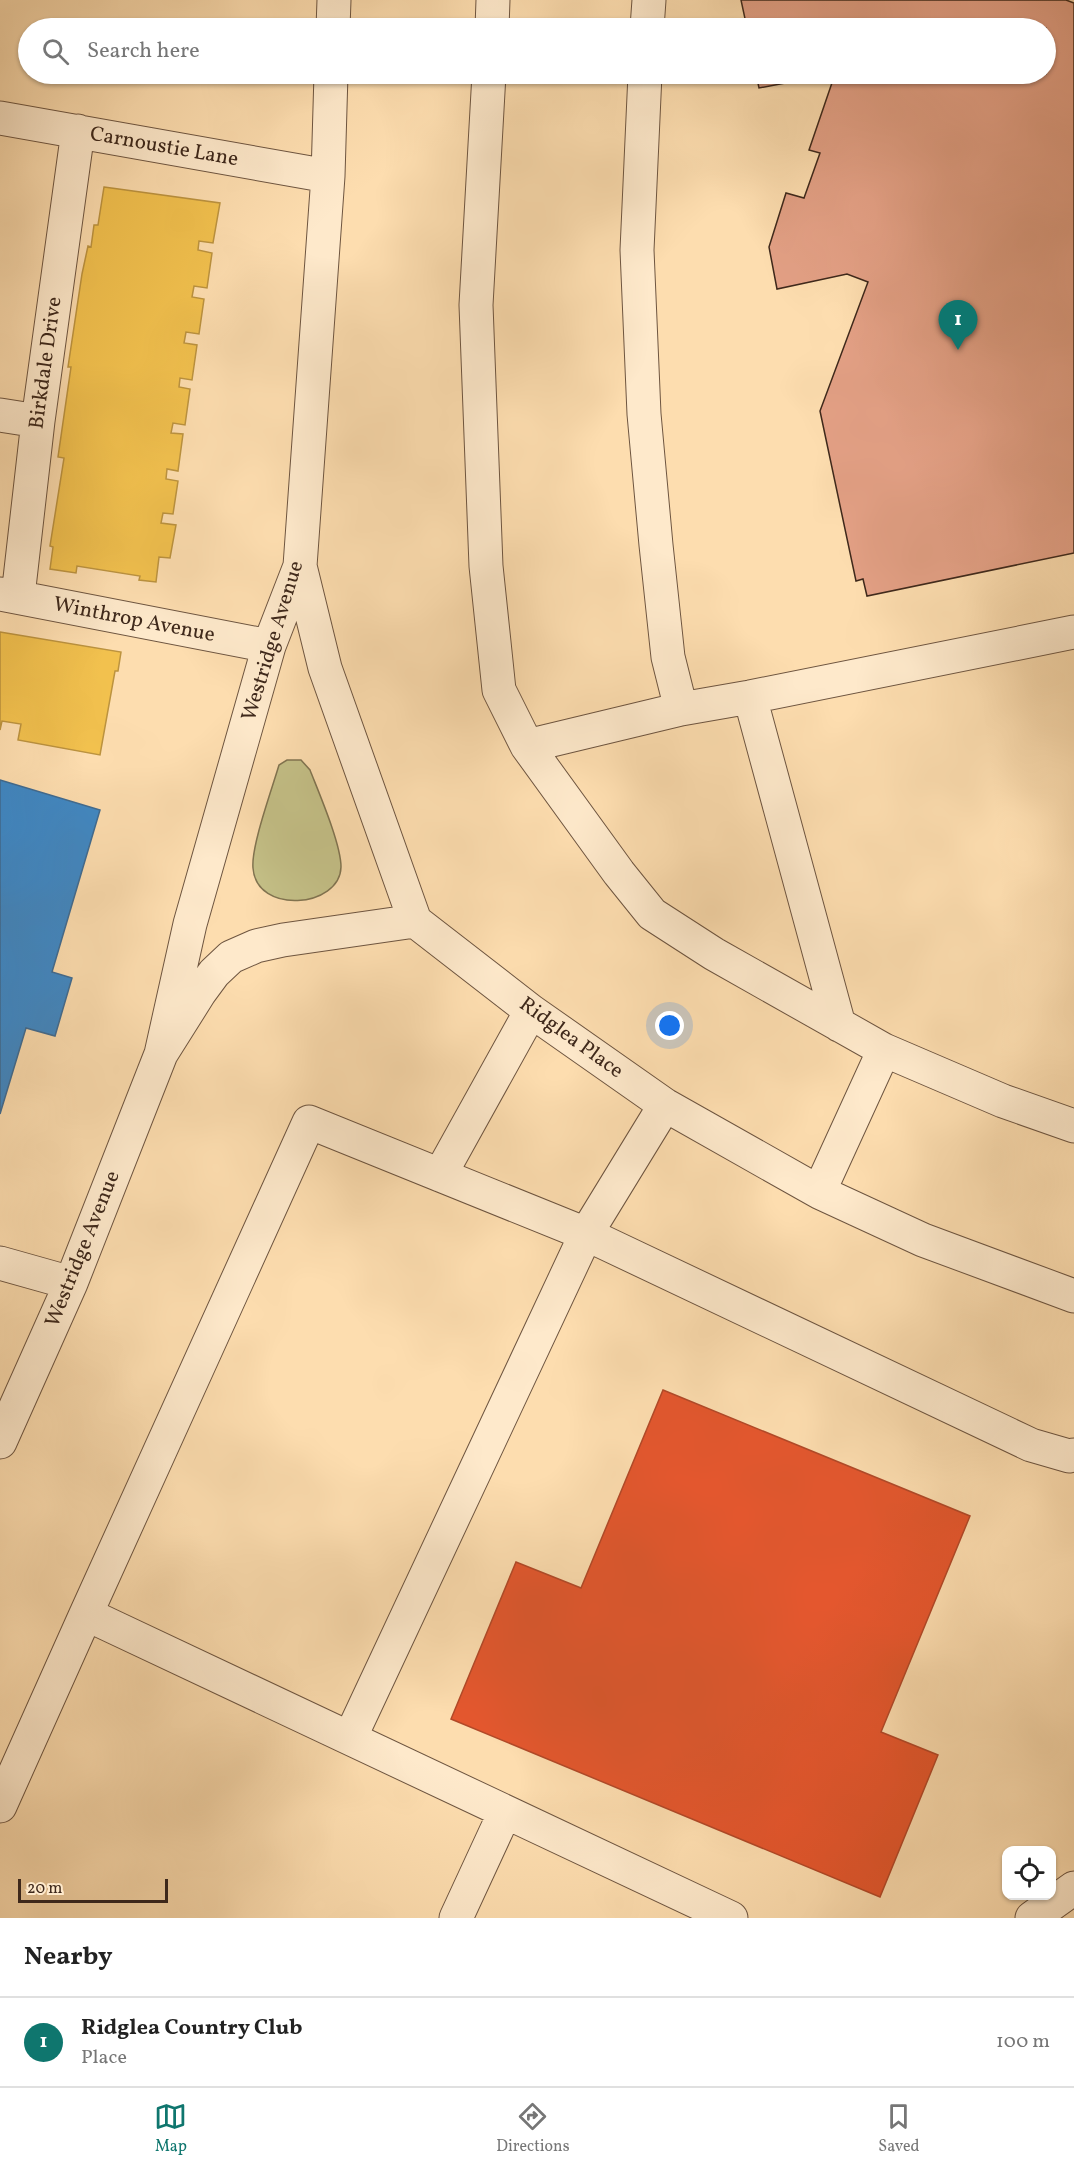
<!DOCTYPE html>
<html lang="en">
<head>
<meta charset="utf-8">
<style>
  body { margin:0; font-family:Vollkorn,serif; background:#f6f6f6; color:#222 }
  .controls { position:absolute; right:18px; bottom:18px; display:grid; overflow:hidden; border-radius:12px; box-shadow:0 2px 4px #0004 }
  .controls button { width:54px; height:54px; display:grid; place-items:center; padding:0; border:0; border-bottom:2px solid #e0e0e0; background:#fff; color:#222; font:30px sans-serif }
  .scale { position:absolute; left:18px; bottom:15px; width:150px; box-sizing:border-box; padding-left:6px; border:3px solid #3e281b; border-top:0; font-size:16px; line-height:21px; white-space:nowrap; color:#3e281b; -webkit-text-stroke:4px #fee9cb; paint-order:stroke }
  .you { position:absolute; left:670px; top:1026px; width:21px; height:21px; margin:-15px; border:4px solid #fff; border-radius:50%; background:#1a73e8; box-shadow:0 0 0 9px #1a73e833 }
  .badge { display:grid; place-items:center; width:39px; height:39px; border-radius:50%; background:#0f766e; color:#fff; font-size:20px; font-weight:700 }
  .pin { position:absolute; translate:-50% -50px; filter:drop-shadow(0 2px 3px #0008) }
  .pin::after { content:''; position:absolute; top:32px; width:21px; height:18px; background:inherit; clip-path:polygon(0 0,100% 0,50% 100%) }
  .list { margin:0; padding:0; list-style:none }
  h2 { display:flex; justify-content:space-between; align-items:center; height:78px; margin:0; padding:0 24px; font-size:26px }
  h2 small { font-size:20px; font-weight:400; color:#767676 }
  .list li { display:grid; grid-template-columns:39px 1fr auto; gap:18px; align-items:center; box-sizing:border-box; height:90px; padding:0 24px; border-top:2px solid #e0e0e0 }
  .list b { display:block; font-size:22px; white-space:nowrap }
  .list p { margin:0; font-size:20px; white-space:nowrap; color:#767676 }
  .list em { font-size:20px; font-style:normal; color:#767676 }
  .icon { flex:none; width:33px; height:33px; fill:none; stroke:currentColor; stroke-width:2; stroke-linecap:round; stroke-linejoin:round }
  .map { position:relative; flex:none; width:1074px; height:1918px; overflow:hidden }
  .search { position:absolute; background:#fff; box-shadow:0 2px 4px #0004; left:18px; right:18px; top:18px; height:66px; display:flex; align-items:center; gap:15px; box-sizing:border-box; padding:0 21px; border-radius:33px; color:#767676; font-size:22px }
  .sheet { height:168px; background:#fff }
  nav { display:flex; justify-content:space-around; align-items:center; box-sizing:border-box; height:84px; border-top:2px solid #e0e0e0; background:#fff; font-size:16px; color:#767676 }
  nav a { display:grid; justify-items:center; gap:3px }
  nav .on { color:#0f766e }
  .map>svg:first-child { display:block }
  .green { fill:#c4c087; stroke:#817451; stroke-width:1.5 }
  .homes { fill:#f2c14e; stroke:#bc933f; stroke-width:1.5 }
  .shops { fill:#e4572e; stroke:#b24928; stroke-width:1.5 }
  .schools { fill:#3f88c5; stroke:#3f6b92; stroke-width:1.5 }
  .building { fill:#e3a085; stroke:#3e281b; stroke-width:1.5 }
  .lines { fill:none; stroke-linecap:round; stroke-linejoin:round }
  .minor-casing { stroke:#6e5540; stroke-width:35 }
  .minor { stroke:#fee9cb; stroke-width:33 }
  .labels { text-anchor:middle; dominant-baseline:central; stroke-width:6; stroke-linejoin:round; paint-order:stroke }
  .street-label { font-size:21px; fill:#3e281b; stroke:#fee9cb }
</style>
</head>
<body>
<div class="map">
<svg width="1074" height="1918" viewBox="0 0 1074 1918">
  <rect width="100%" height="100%" fill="#fdddaf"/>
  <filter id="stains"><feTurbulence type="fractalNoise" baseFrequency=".00333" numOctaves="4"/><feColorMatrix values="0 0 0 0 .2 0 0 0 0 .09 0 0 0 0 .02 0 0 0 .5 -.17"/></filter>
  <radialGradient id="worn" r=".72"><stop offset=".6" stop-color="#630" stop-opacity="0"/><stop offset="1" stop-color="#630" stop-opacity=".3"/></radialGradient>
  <path class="green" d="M287,760h14l9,10c9,23 31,74 31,97 -1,41 -85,48 -88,1 -2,-22 19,-79 26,-103z"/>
  <path class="homes" d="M104,187l116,16 -7,40 -14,-2 -1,9 14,3 -5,35 -13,-2 -2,11 12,2 -5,35 -13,-2 -2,11 13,2 -5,35 -12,-2 -1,9 11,2 -5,36 -12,-2 -2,10 12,1 -5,37 -11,-2 -1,10 12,2 -5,33 -10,-1 -2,10 15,2 -6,33 -11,-1 -3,25 -17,-2 1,-4 -63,-10 -1,7 -26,-4 3,-22 -3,-1 14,-88 -6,-1 13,-90h-3l14,-93 6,-28 3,1 3,-22h4z
    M0,632l121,20 -3,19h-3l-15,84 -82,-15 3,-16 -19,-3 -2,9z"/>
  <path class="shops" d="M663,1390l307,126 -89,216 57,23 -58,142 -429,-178 65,-157 65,26z"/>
  <path class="schools" d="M0,780l100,30 -48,162 20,6 -17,58 -29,-8 -26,86z"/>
  <path class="building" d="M741,0h325l8,3v550l-207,43 -4,-17 -7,2 -36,-170 48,-129 -21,-8 -70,15 -8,-42 17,-54 18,5 16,-45 -11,-3 26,-76h211v-46h-299z
    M756,74h76l-73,14z"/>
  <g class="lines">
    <defs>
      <path id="minor" d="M333,28l1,-28
        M492,28l1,-28
        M647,28l2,-28
        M489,74l-13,231 10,261 13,124 28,56 92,127 33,41 62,40 170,96 119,51 71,25
        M645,74l-8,176 7,164 12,131 12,112 13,52 69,-12 324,-65
        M0,118l328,58
        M0,415l38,6
        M300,566l25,102 90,253 116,90 134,94 154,87 104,48 151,56
        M0,594l269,52
        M18,596l20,-175 40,-290
        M750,697l89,328
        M527,746l154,-37
        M161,1054l29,-130 79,-278 31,-80 28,-390 3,-102
        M440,1175l91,-164
        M819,1192l65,-142
        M0,1263l71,20
        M0,1442l71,-159 90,-229 39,-62 14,-19 17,-16 25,-11 27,-6 132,-19
        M86,1614l223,-492 277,112 79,-129
        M350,1738l236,-504 445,211 38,11 5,-1
        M0,1806l86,-192 645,304
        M456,1918l49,-106
        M1032,1918l42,-30"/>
    </defs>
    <use href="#minor" class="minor-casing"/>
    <use href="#minor" class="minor"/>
  </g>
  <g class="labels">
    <g class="street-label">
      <text transform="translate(164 147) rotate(10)">Carnoustie Lane</text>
      <text transform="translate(46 363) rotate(-82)">Birkdale Drive</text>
      <text transform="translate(134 620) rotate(11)">Winthrop Avenue</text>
      <text transform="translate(273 641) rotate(-73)">Westridge Avenue</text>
      <text transform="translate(571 1038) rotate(36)">Ridglea Place</text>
      <text transform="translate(83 1249) rotate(-68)">Westridge Avenue</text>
    </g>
  </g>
  <rect width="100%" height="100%" filter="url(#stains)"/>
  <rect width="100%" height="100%" fill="url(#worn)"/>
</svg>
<div class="controls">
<button><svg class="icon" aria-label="locate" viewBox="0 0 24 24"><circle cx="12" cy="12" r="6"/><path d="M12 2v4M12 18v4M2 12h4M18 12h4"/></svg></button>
</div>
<div class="scale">20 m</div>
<div class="you"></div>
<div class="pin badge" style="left:958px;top:350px">1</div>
<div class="search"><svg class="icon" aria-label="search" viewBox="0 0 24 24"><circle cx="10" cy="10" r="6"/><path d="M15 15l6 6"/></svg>Search here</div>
</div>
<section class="sheet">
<h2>Nearby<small></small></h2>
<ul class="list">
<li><span class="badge">1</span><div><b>Ridglea Country Club</b><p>Place</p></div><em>100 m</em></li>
</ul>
</section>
<nav>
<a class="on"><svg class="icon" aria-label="map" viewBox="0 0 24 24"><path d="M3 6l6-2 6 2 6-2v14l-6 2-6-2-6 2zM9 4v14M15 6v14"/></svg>Map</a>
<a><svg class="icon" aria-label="directions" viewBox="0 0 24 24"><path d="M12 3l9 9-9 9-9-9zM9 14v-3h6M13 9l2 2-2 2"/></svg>Directions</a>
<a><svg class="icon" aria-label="saved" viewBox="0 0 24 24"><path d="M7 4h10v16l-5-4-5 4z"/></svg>Saved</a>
</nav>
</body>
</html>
